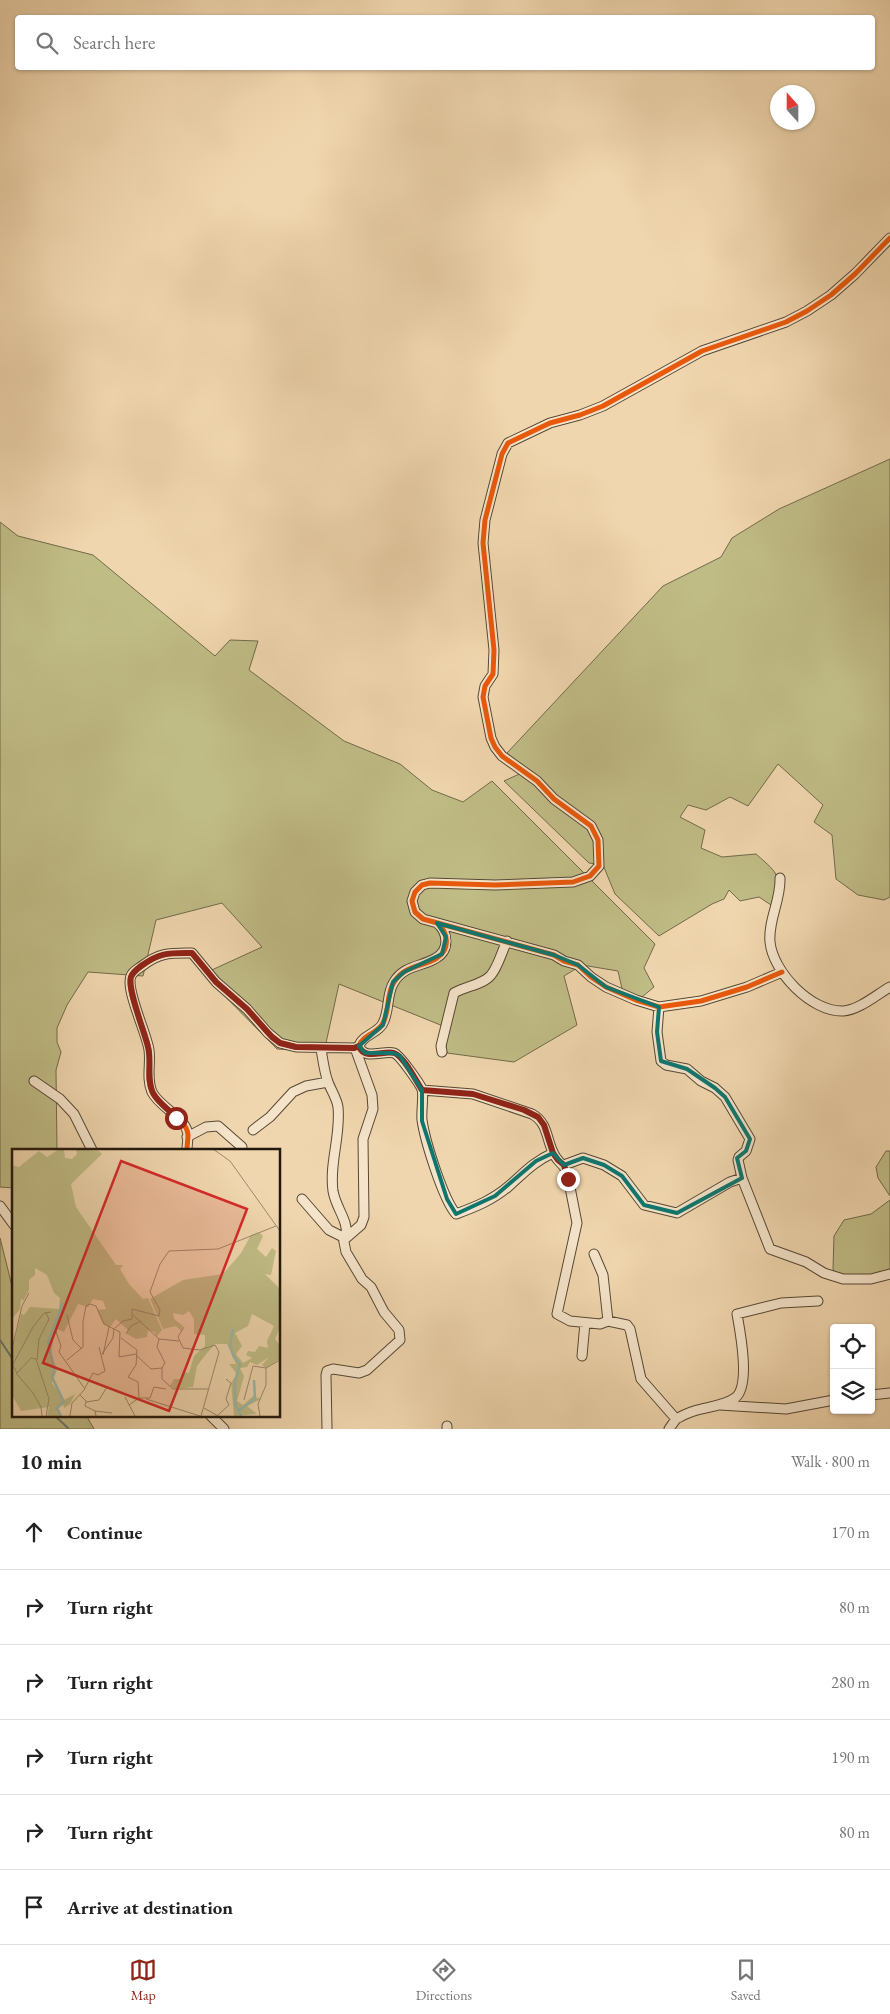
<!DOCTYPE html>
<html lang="en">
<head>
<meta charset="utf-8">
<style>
  body { margin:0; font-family:"EB Garamond",serif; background:#f2f2f2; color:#222 }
  .controls { position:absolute; right:15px; bottom:15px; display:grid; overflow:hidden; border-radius:5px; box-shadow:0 1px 4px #0004 }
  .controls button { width:45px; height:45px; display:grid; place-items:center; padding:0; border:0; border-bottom:1px solid #e0e0e0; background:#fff; color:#222; font:25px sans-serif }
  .compass { position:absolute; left:770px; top:85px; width:45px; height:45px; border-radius:50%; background:#fff; box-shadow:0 1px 4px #0004; rotate:339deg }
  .stop { position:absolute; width:15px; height:15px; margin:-11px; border:4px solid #8f2418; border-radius:50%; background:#fff }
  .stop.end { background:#8f2418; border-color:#fff; box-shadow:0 1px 5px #0008 }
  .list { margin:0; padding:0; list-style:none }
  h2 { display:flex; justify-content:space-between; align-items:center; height:65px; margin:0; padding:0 20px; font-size:21px }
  h2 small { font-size:16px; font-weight:400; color:#767676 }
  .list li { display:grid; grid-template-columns:32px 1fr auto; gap:15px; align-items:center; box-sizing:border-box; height:75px; padding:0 20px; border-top:1px solid #e0e0e0 }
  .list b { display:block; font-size:19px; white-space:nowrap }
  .list em { font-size:16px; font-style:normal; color:#767676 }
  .icon { flex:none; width:28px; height:28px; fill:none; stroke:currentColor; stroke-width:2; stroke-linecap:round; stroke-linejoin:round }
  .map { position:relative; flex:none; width:890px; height:1429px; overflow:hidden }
  .search { position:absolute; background:#fff; box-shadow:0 1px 4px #0004; left:15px; right:15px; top:15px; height:55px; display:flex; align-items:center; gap:12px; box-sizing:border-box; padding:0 18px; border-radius:5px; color:#767676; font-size:19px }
  .sheet { height:515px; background:#fff }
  nav { display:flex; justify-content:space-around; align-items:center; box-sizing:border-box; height:70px; border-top:1px solid #e0e0e0; background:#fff; font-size:14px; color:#767676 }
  nav a { display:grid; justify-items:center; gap:2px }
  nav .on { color:#8f2418 }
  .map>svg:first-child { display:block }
  .green { fill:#c0bc86; stroke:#716a4a }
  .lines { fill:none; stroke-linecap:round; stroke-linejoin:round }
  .stream { stroke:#6a796e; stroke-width:2 }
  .minor-casing { stroke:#564835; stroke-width:11 }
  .minor { stroke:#f5e4ca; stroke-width:9 }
  .cycleway-casing { stroke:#f5e4ca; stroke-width:8 }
  .cycleway { stroke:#e8590c; stroke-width:5 }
  .route { stroke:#8f2418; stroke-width:6 }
  .marked { fill:none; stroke:#0f766e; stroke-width:4; stroke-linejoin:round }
  .inset-river { fill:none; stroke:#9ab9ae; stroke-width:2.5 }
  .inset-road { fill:none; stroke:#9e8a6e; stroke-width:1 }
  .view { fill:#d62828; fill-opacity:0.15; stroke:#d62828; stroke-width:2.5 }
  .inset-edge { fill:none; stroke:#22180d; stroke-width:2.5 }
</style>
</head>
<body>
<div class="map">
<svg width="890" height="1429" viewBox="0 0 890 1429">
  <rect width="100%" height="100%" fill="#f0d6ae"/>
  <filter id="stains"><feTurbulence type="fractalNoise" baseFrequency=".004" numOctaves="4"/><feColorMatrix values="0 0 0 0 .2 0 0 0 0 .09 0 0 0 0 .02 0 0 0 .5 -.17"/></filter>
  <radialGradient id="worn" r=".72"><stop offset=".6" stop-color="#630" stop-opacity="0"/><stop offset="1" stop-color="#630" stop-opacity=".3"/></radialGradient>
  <path class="green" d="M890,459v438l-6,3 -26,-5 -22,-16 -4,-44 -18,-13 9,-17 -45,-41 -30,42 -18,-9 -24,13 -18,-5 -8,12 25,13 -4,18 21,9 34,-3c24,21 26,22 18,53l-15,-10 -19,4 -11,-11 -5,9 -12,5 -53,32 -44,-42 -12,-29 -14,-2 -85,-82 22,-10 -19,-18 156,-167 58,-29 11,-19 47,-29z
    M0,522l18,14 75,19 122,101 15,-16 28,1 -9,29 95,71 56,23 32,26 31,12 29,-21 163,163 -11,24 10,19 -18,15 -13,-9 -5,-22 -36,-6 -18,11 13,49 -63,37 -67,-9 -4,-27 -104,-42 -15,68 -47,-3 -74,-75 59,-27 -40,-44 -66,17 -13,56 -55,-4 -21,33 -10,23v14l4,10 -5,18 1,80h-43v38l-14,-1z
    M886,1151h4v45l-12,-18 -2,-11z
    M890,1200v71l-8,4 -44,2 -5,-8 1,-33 10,-16 27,-6z
    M0,1238l14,56v121h72l8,14h-94z"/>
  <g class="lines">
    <path class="stream" d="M0,1340l14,21
      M54,1415l15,14"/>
    <defs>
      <path id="minor" d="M780,878c1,22 -12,42 -10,64 3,30 41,70 73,69 16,-1 33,-16 47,-24
        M782,972l-35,15 -46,14 -42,6 -23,-7 -30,-13 -15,-10 -13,-12 -14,-4 -10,-6 -131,-36 -8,-7 -3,-11 3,-9 7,-7 8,-2 65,2 78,-3 17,-6 9,-10 -1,-26 -7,-14 -37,-27 -17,-18 -35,-25 -7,-9 -4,-9 -8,-41 2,-11 8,-12 1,-24 -11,-107 2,-23 17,-66 6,-11 42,-20 30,-8 23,-9 99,-55 84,-29 21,-11 24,-16 24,-21 35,-36
        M359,1046c5,15 24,4 35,7 6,2 25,30 28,36 2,6 -1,23 0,31 3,21 21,79 34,94 19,-7 37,-14 53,-28 15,-13 24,-24 44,-33
        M321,1049c2,11 3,22 7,33 3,8 9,17 10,25 3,29 -9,56 -5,84 3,18 16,29 13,47
        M442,1052l-1,-6 13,-53c11,-7 29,-8 37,-18 7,-8 11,-24 16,-34
        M34,1081l26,18 14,15 18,36
        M422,1090l51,4 59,20c16,9 14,24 21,38 3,9 11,12 14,20l10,51 -20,91 13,7 30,3 8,-3 19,4 3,4 11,50 35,40 -7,10
        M253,1130l17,-13 23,-25 13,-6 22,-4
        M187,1137l19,-10 12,-1 24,21
        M187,1150c0,-5 1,-10 1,-15 -1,-17 -29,-28 -36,-43 -6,-14 -1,-28 -3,-42 -2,-16 -24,-61 -18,-74 2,-5 7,-7 11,-10 18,-14 28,-13 50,-13l24,29 31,27 21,24 12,10 16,4 59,1 4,-2c3,-11 20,-13 24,-23 7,-13 3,-29 11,-41 10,-17 28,-15 42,-24 14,-8 12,-26 1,-35
        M564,1165l19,-7 21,7 18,11 22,29 33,8 53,-31 12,-4 -4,-18 1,-3 7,-6 4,-12 -25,-42 -10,-9 -14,-7 -14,-12 -21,-4 -5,-4 -4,-29 2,-25
        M742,1178l28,71 36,13 18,11 19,6h28l19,-5
        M302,1199l27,31 14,7 3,15 16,27 9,8 13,25 15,18 1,10 -33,30 -8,3 -26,-4 -6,2 -1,4 1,54
        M0,1206l14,19
        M343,1237l3,1 15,-13 3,-8 -1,-78 10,-30 -1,-14 -17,-47
        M594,1254l9,21 5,46
        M582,1356l3,-33
        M871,1395l19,-2
        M720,1405l66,4 48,-9
        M210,1415l14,14
        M676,1419c6,-3 11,-6 18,-8 12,-4 30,-5 41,-13 16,-12 5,-67 2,-84l44,-11 37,-2
        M447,1426v3"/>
    </defs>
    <use href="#minor" class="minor-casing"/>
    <use href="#minor" class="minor"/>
    <defs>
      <path id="cycleway" d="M782,972l-35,15 -46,14 -42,6 -23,-7 -30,-13 -15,-10 -13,-12 -14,-4 -10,-6 -131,-36 -8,-7 -3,-11 3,-9 7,-7 8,-2 65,2 78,-3 17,-6 9,-10 -1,-26 -7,-14 -37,-27 -17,-18 -35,-25 -7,-9 -4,-9 -8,-41 2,-11 8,-12 1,-24 -11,-107 2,-23 17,-66 6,-11 42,-20 30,-8 23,-9 99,-55 84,-29 21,-11 24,-16 24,-21 35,-36
        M187,1150c0,-5 1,-10 1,-15 -1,-17 -29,-28 -36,-43 -6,-14 -1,-28 -3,-42 -2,-16 -24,-61 -18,-74 2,-5 7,-7 11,-10 18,-14 28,-13 50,-13l24,29 31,27 21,24 12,10 16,4 59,1 4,-2c3,-11 20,-13 24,-23 7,-13 3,-29 11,-41 11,-17 28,-15 43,-24 14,-9 11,-26 0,-35"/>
    </defs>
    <use href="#cycleway" class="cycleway-casing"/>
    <use href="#cycleway" class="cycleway"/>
  </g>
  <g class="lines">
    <path class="route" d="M176,1118c-7,-9 -17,-14 -23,-25 -7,-14 -1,-31 -5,-46 -3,-14 -21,-58 -17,-70 2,-5 6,-8 10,-11 19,-14 28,-13 51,-13l24,29 31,27 25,28 8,6 16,4 58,1 5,-2c5,15 25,4 35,7 10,3 22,28 28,37l51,4 51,16 14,7 6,8 9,28 5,7 6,5 4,14"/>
  </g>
  <path class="marked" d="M437,923l117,32 24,10 28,22 53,20 -2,25 4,29 26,8 28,19 10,9 25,42 -4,12 -9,7 5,20 -65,35 -33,-8 -22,-29 -18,-11 -21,-7 -19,7 -11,-12 -17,8 -41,35 -39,18 -9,-15 -25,-78v-31l-22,-34 -7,-3h-28l-6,-7 24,-21 10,-43 11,-10 38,-18 4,-17z"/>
  <g transform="translate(12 1149)">
    <rect width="268" height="268" fill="#f0d6ae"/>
    <path d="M47,0h5l1,9 7,1 5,-5 -1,-5 23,2 3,3 -31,30 5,23 40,58h7l-3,4 9,15 14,15 5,-1 14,32 -6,7 -1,-5 -7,-2 -1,7 -11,2 -9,-5 1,-4 -12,-11 -6,8 -7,-3 -6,-14 9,-1 -3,-8 -10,-2 -5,8 -10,-3 -14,28 -9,-4 -4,25 6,17 -5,13 12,17 11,-6 -5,10 -6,4 -1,-4 -7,3 4,9h-13l2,-9 -28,4 -9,-16v-44l9,-37 3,1 6,-8 29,2 1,-11 -6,-5 -7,-18 -12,-7v7l-6,5v10l-6,11 -2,-3 -1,11 -8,10v-154l7,2 20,-16 8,6zM247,83l4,4 -6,13 9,8 6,-9 4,3 -5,24 -6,-1 14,14v42l-4,9 4,5 1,15 -14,9 -4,-3 7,-8 -12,8 -7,-3 -3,5 -7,1 4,8 -7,25 6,4 10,-9 8,3 -14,7 10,8 -23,2 -3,-33 6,-9 -8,-10h7l-9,-20h-12l-8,9 -10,13 -4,21 -17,2 -6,-3 4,-7h8l2,-7 5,1 5,-17 11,-10v-11l-11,-1v-15l-5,-8 -6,4 -10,-2 1,6 9,7 -2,5 -5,-5 -13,3 -13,-30 33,-19 40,-6 18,-21 10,-18zM240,165l22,12 -7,15 1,7 -9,-2 -4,6 -7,-1 -2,4 6,3 -9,5 -7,-9 6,-8 -7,-13 13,-7z" fill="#c0bc86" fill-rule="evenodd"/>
    <path class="inset-river" d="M221,180l-3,16 4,12 6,7 -5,17v23l6,12M226,262l17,-12 -1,-19M49,267l-4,-8 7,-6 -12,-25 2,-8 -6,-27 15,-39"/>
    <path class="inset-road" d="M201,0l17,12 50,70M55,166l6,25 9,9M121,166l26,24 20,2M172,178l-6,10 5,11 17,2 15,-5 4,7 -18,64M103,179l8,-7 9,-2v-10l27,7 1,-6 -10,-18 10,-28 9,-13 49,-2 58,-23M43,180l6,17 -2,6 26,37 -13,14 -2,13M114,185l5,-8 10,-5M109,189l16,12 -1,15 -8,12 10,5 1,16 -10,7M0,200l10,-43 7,-13M90,205l11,-16 1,-10M91,206l6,-28M125,207l14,13 11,-1 3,-5 -8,-16 2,-8M25,211l2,-21 10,-20 -3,-6M55,211l16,-13v-25l3,-16 4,-2 6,2 8,18 16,8 -1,25 17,-3M0,215l5,9 14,-15 5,1 13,40 -3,17M0,217l21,-39 11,-14 7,-1M150,219v11l11,10h35M4,224l17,20 8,14 1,9M73,239l8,-15 5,2 7,-4 -6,-24M68,246l6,6 -1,5 10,5 1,5M113,248l10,19M127,249h11l4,-11 12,2M134,250l54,17M232,251l9,-34 13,2M74,253l13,-2 8,-13M192,259l14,8M83,262l17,2M206,266l11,-10 -3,-6 5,-16 -5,-4M248,267l-2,-12 8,-19v-17l14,-8"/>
    <path class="view" d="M109,12l126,48 -78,202 -126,-48z"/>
    <rect width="268" height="268" class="inset-edge"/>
  </g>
  <rect width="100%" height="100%" filter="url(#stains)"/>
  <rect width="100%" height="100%" fill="url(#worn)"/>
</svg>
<div class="controls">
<button><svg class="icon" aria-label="locate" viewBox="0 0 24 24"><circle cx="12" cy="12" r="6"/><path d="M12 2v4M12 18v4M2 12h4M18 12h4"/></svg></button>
<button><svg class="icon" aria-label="layers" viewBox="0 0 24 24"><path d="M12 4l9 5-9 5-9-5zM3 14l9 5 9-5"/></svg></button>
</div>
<svg class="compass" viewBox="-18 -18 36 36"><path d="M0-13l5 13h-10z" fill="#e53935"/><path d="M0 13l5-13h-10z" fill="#767676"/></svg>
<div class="stop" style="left:176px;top:1118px"></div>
<div class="stop end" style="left:568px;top:1179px"></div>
<div class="search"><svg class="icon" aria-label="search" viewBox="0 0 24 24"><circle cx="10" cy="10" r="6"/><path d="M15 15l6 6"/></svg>Search here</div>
</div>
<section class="sheet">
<h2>10 min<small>Walk · 800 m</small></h2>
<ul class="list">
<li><svg class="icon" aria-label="ahead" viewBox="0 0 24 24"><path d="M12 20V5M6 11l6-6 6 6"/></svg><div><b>Continue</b></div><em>170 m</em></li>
<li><svg class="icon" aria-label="right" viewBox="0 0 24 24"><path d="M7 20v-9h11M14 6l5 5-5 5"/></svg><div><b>Turn right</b></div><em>80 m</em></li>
<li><svg class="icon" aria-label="right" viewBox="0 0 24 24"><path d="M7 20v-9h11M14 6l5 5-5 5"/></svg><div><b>Turn right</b></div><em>280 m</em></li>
<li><svg class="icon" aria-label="right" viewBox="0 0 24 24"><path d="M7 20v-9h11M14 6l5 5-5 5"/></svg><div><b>Turn right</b></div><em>190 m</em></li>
<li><svg class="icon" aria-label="right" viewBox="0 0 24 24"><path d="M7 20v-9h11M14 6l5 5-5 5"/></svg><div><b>Turn right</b></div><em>80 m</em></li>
<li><svg class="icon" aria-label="arrive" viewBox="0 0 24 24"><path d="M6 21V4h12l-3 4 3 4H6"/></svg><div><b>Arrive at destination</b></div></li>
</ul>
</section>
<nav>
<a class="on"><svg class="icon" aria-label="map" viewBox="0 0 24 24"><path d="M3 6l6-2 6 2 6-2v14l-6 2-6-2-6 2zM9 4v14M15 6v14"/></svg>Map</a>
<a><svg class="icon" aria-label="directions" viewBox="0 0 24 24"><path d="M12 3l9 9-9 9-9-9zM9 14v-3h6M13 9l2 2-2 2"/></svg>Directions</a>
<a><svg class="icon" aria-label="saved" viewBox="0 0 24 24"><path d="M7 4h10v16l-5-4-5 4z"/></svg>Saved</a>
</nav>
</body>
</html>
